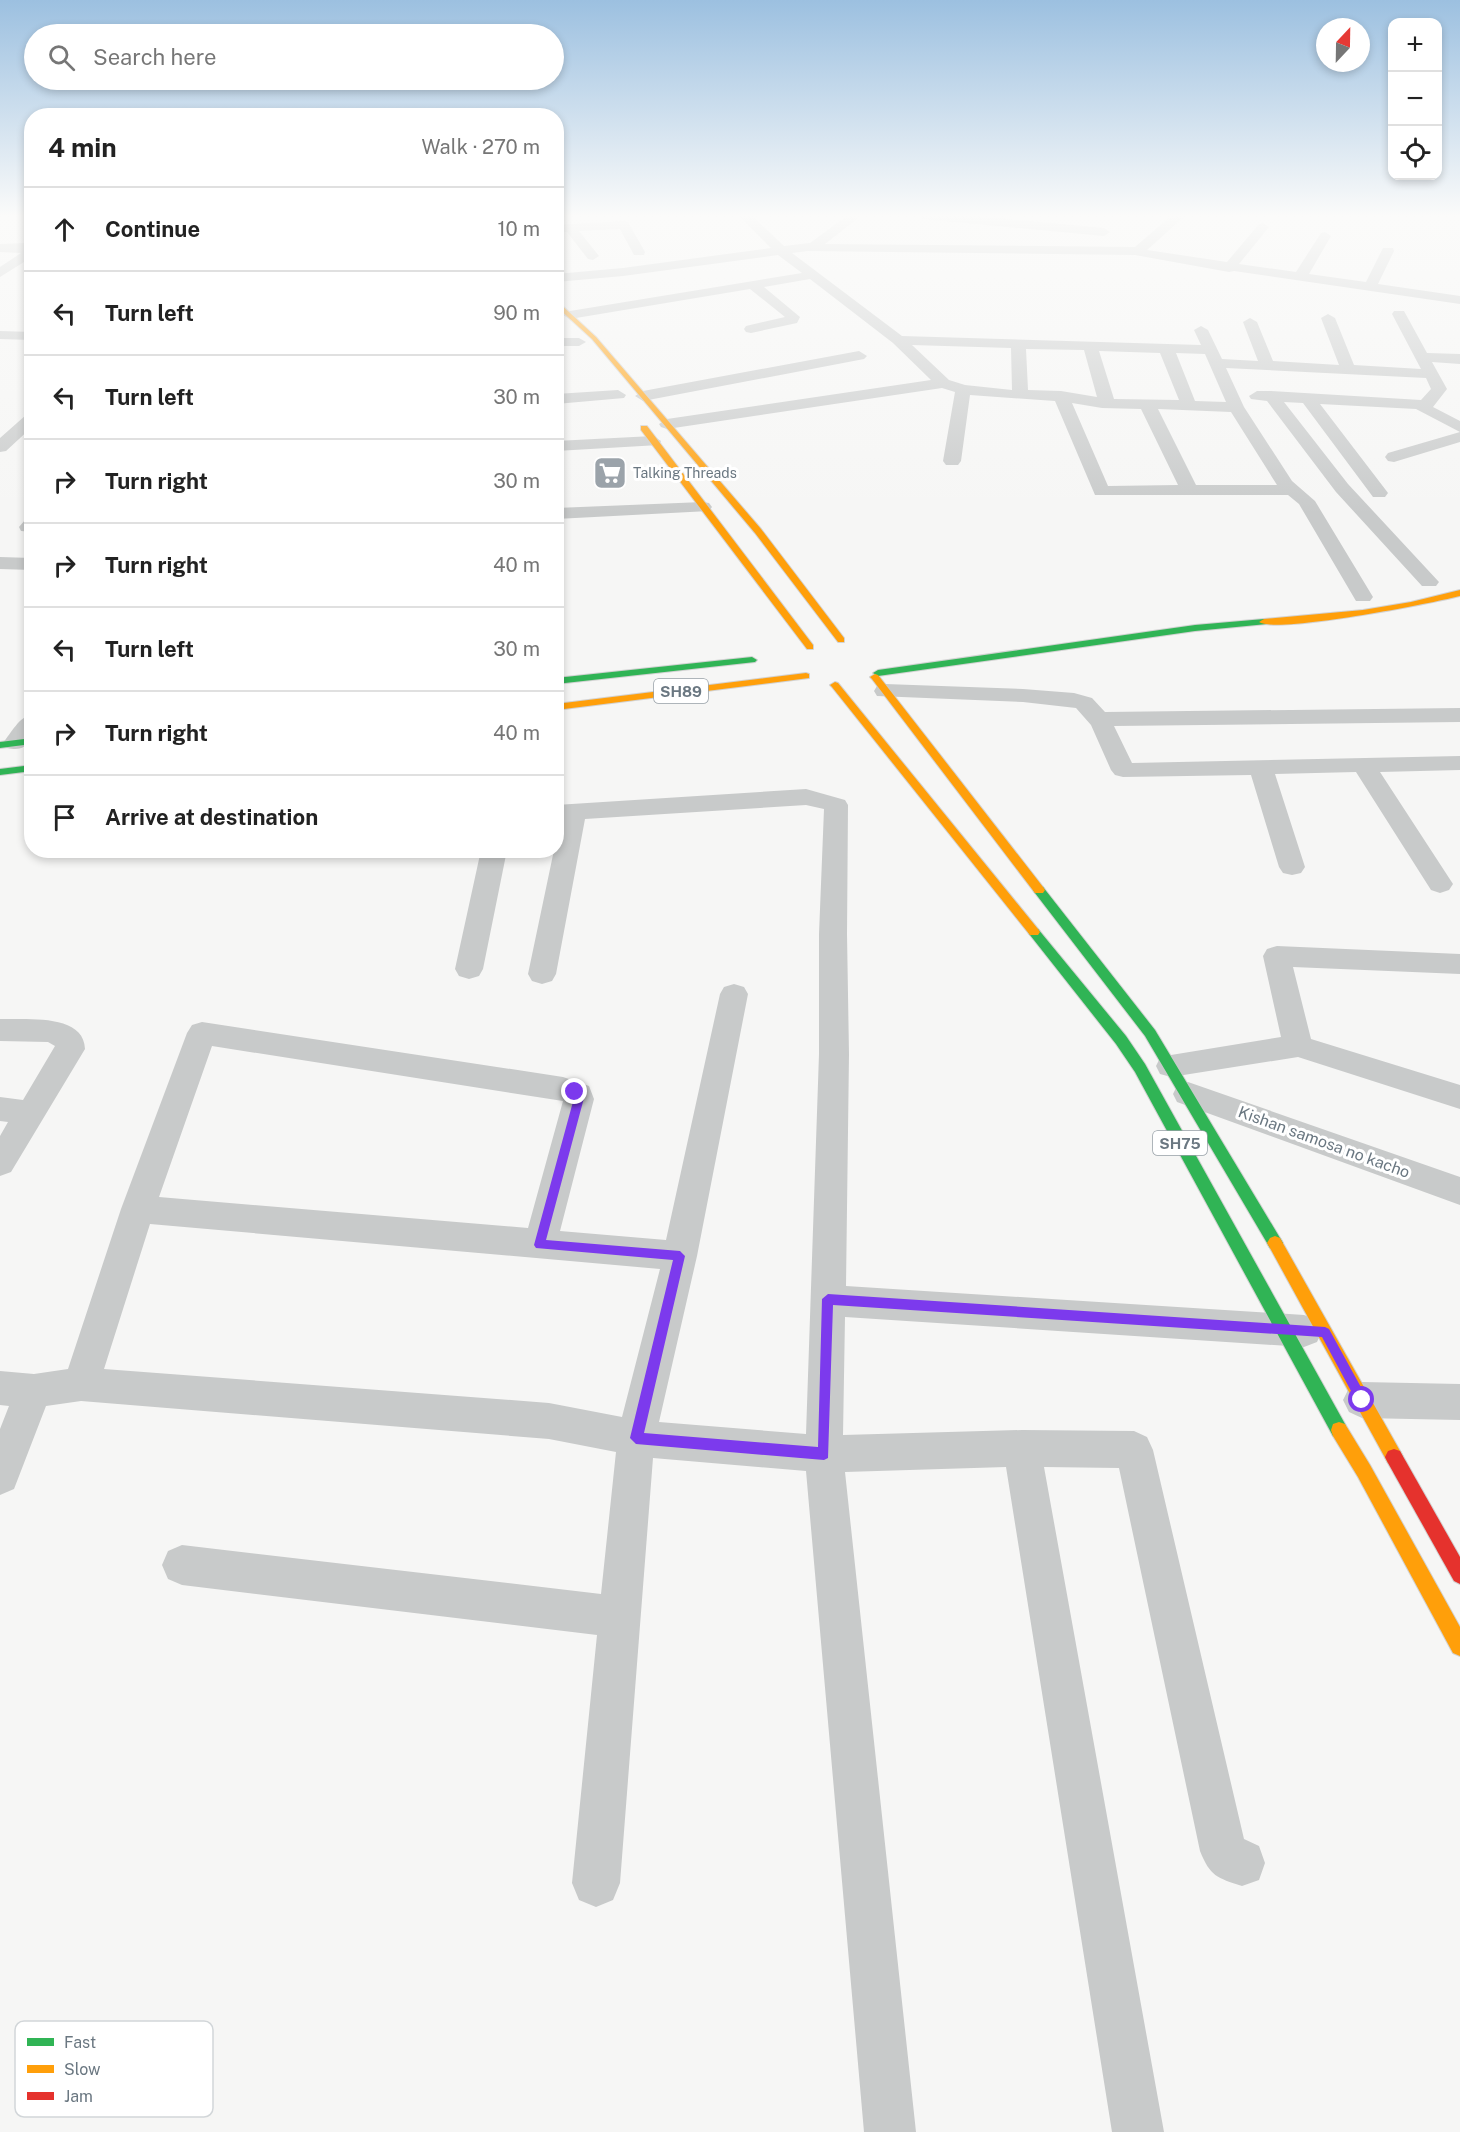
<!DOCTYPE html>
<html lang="en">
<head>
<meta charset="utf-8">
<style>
  body { margin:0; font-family:"Public Sans",sans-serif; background:#f2f2f2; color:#222 }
  .controls { position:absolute; right:18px; top:18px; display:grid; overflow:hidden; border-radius:12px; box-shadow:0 3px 9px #0003 }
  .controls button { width:54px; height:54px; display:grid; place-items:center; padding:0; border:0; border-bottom:2px solid #e0e0e0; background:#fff; color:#222; font:30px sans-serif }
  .compass { position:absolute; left:1316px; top:18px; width:54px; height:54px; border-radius:50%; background:#fff; box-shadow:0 3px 9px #0003; rotate:22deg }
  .stop { position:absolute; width:18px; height:18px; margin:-14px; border:4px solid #7c3aed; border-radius:50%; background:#fff }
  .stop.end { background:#7c3aed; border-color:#fff; box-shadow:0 2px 6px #0008 }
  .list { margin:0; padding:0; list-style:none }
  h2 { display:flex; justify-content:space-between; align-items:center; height:78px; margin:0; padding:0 24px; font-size:26px }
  h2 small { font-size:20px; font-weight:400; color:#767676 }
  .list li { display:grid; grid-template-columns:39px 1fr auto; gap:18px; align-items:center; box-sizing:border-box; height:84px; padding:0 24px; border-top:2px solid #e0e0e0 }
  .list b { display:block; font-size:22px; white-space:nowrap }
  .list em { font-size:20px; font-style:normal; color:#767676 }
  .icon { flex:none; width:33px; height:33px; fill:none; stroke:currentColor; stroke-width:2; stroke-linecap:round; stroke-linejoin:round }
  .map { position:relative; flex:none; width:1460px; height:2132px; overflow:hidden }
  .search { position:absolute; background:#fff; box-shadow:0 3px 9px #0003; left:24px; top:24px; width:540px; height:66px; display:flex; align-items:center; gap:15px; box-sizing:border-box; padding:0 21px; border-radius:33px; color:#767676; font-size:22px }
  .panel { position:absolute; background:#fff; box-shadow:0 3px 9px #0003; left:24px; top:108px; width:540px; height:750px; border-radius:24px }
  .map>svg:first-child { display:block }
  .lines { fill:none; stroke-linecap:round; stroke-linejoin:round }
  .fast-casing { stroke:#d2d2d2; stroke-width:2 }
  .slow-casing { stroke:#d2d2d2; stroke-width:2 }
  .jam-casing { stroke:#d2d2d2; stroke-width:2 }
  .street { fill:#c8caca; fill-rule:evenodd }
  .fast { fill:#30b455; fill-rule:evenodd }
  .slow { fill:#ff9f0a; fill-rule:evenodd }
  .jam { fill:#e5322d; fill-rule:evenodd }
  .route { fill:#7c3aed }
  .labels { text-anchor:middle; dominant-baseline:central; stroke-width:6; stroke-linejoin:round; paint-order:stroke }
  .far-poi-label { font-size:14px; fill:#6a7781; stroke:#fff; text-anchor:start }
  .shield { fill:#fff; stroke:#97a0a7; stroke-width:1.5 }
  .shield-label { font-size:15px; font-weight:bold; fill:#6a7781 }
  .street-label { font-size:16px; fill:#6a7781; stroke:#fff }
  .key { fill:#fff; stroke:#d2d6d9; stroke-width:1.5 }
  .key-label { font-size:16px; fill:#6a7781 }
</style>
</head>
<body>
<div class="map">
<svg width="1460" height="2132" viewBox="0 0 1460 2132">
  <rect width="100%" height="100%" fill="#f6f6f5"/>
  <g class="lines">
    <defs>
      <path id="fast" d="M1264,619l5,3 -2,2 -72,7 -317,45 -5,-3 5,-3 317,-45z
        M752,657l5,3 -2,2 -199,22v-6z
        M32,738v6l-32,4v-6z
        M32,765v6l-32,4v-6z
        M1039,886l4,1 112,143 125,208 3,5 -3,5 -5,2 -5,-2 -125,-212 -110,-143 -2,-3z
        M1034,928l4,1 88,107 19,28 200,360 2,6 -2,6 -6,2 -6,-2 -198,-364 -19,-28 -86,-109 -2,-3 2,-3z"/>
      <path id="slow" d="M556,300l40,37 165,192 83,109v4h-6l-83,-109 -163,-194 -36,-33z
        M641,426h6l166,219v4h-6l-166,-219z
        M1460,590v6c-27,7 -184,38 -201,26l5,-3 99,-9 48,-8z
        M806,673l3,1v4l-253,32v-6z
        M875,674l3,1 165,212 2,3 -2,3h-8l-163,-214 -2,-2z
        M835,682l3,1 200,246 2,3 -2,3h-8l-198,-248 -2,-2z
        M1275,1236l5,2 120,213 3,6 -3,6 -6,2 -6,-2 -118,-215 -3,-5 3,-5z
        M1339,1422l6,2 25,41 90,162v29l-7,-3 -95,-176 -25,-41 -2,-6 2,-6z"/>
      <path id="jam" d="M1394,1449l6,2 60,106v27l-6,-3 -66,-118 -3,-6 3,-6z"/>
    </defs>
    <use href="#fast" class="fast-casing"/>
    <use href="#slow" class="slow-casing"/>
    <use href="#jam" class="jam-casing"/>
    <path class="street" d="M738,215h13l33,31 26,-3 38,-28h14l-37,29 310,3 37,-32h14l-39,35 80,12 32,-38 4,-1 6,4 -30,37 57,8 25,-39 4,-1 6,4 -22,38 57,8 17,-34h10l1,3 -16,33 82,12v8l-226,-33 -5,1 -94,-17 -327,-4 -16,2 110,83 299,9 -7,-15 7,-4 7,4 14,29 36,2 -15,-39 7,-4 7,4 16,39 66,4 -18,-47 7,-4 7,4 19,47 67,4 -29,-55 2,-3h10l23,42 33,1v10l-28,-2 15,27 -14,18 27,14v11l-44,-23 -96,-5 65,85 3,4 -3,4h-12l-70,-94 -19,-1 64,82 91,98 -3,4h-14l-86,-94 -69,-91 -16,-2 -2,-3 8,-5h14l150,9 10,-11 -5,-11 -200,-10 18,39 48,74 23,20 58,96 -3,4h-14l-57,-97 -11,-9h-193l-40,-94 -85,-6 -9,66 -3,4h-12l-3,-4 12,-69 -13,-4 -275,41 -6,-2 -2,-3 8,-5 264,-39 -38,-37 -83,-64 -46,8 36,30 -3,6 -46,10 -5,-1 -2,-3 2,-3 39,-9 -35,-28 -180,30 -7,-4 7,-4 232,-38 -24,-18 -155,21 -67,6v-8l67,-6 148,-20zM912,345l99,3 1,42 -47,-5 -16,-5zM1026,349l58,1 13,47 -36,-6 -33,-1zM1099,351l61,2 19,47 -65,-1zM1176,353l29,1 21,48 -31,-1zM1072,403l30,5 39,1 37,76 -70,1zM1158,409l73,3 46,73h-81z
      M917,215h48l139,13 6,4 -6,4 -181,-17z
      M624,221l4,1 17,30 -1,3h-10l-14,-26 -41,2 20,25 -6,4 -5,-1 -21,-27 -11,1v-8z
      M26,243l6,3v11l-32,20v-10l21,-14 -21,-1v-8z
      M0,331l32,1v8l-32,-1z
      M556,338h23l7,4 -7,4h-23z
      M859,351l8,5 -3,3 -221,42 -8,-5 8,-5z
      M618,390l8,5 -2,3 -68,6v-10z
      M32,413v14l-26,24 -6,1v-14l26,-23z
      M1460,432v10l-66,20 -6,-1 -3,-4 3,-4z
      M653,436l8,5 -2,4 -103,6v-10z
      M703,502l6,1 3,4 -3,4 -153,8v-11z
      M32,519v13l-11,-1 -2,-4 6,-7z
      M0,557l32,1v12l-32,-1z
      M885,684l138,5 51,4 18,5 13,14 355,-4v14l-346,4 18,37 328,-7v14l-80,2 73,112 -4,6 -9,3 -9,-3 -75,-118 -81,2 30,93 -4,6 -9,2 -9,-2 -4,-6 -28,-92 -128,2 -8,-2 -4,-5 -20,-45 -15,-17 -53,-6 -146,-6 -3,-5 3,-5z
      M32,714c0,19 1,40 -25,34l-4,-5c8,-10 16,-26 29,-29z
      M806,789l39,11 3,5 -1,129 2,120 -3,232 458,29 13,5 5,11 -5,11 -13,5 -459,-30 -2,118 179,-5 112,1 13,6 6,13 91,389 15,7 6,17 -6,17 -17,6c-25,-8 -32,-10 -42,-35l-81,-383 -75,-1 120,665h-52l-106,-665 -161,5 71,660h-52l-58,-661 -153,-13 -33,425 -7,17 -17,7 -17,-7 -7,-17 25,-248 -415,-50 -14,-6 -6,-14 6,-14 14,-6 419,49 15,-142 -67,-13 -468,-38 -35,5 -32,83 -14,6v-66l9,-23 -9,-1v-34l34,3 34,-5 53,-160 66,-176 5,-8 10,-3 361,55 26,9 5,13 -34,132 106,9 54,-246 4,-7 10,-3 10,3 4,7 -51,262 -38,166 147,12 13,-380v-120l5,-125 -18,-4 -221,14 -29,155 -4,7 -10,3 -10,-3 -4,-7 26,-124h2l4,-29h-4v-16zM212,1046l351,55 -35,127 -369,-31zM150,1224l510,45 -38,148 -73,-14 -445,-34z
      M481,850h26l-24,119 -4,7 -10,3 -10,-3 -4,-7z
      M1277,946l183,8v20l-167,-7 18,72 149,46v24l-162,-52 -127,20 -11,-3 -4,-8 4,-8 11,-3 110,-18 -18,-81 4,-7z
      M0,1019c25,1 84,-6 85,30l-74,123 -11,4v-40l8,-14 -8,-1v-24l23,3 32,-54 -7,-4 -48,-1z
      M1188,1082l272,95v28l-283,-103 -4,-8 4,-8z
      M1362,1382l98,2v36l-98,-2 -13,-6 -6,-12 6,-12z"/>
    <use href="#fast" class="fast"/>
    <use href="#slow" class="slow"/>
    <use href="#jam" class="jam"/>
  </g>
  <linearGradient id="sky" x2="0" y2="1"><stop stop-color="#9cc0e0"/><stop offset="0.42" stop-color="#fbfbfa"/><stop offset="1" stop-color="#fbfbfa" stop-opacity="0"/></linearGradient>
  <rect width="1460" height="514" fill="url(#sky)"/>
  <path class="route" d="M575,1088l8,5 1,5 -38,142 134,11 5,5 -41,177 174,14 4,-148 6,-5 497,33 4,2 39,71 -6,6 -4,-2 -36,-67 -489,-32 -5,153 -4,2 -188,-16 -6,-6 43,-178 -137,-12 -2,-3 40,-147 -4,-6z"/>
  <defs>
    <symbol id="supermarket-square" viewBox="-11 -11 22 22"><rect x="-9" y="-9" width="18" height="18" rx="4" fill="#9ba3aa" stroke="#fff"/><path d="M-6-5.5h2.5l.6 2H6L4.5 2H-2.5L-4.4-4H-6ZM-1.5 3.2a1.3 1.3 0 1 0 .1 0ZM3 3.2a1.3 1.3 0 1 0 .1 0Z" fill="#fff"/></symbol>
  </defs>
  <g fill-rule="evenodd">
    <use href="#supermarket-square" x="591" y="454" width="38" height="38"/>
  </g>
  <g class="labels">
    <g class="far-poi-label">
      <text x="633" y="473">Talking Threads</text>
    </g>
    <g class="shield">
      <rect x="654" y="679" width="54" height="24" rx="4.5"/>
      <rect x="1153" y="1131" width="54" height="24" rx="4.5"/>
    </g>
    <g class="shield-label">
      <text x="681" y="691">SH89</text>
      <text x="1180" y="1143">SH75</text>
    </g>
    <g class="street-label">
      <text transform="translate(1324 1142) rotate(20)">Kishan samosa no kacho</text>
    </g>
  </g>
  <rect x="15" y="2021" width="198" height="96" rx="9" class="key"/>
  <rect x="27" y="2038" width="27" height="8" fill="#30b455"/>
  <rect x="27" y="2065" width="27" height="8" fill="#ff9f0a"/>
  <rect x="27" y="2092" width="27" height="8" fill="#e5322d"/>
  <g class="key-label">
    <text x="64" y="2048">Fast</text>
    <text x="64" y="2075">Slow</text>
    <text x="64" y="2102">Jam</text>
  </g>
</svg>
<div class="controls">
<button>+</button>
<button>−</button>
<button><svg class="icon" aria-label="locate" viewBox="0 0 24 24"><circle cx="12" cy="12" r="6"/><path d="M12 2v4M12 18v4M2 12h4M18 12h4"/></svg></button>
</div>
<svg class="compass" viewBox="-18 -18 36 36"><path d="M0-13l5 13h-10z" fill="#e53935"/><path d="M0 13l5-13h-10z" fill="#767676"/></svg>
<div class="stop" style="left:1362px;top:1400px"></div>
<div class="stop end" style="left:575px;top:1092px"></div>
<div class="search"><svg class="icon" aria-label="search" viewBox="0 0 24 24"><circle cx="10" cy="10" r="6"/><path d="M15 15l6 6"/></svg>Search here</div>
<section class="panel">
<h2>4 min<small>Walk · 270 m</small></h2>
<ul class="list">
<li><svg class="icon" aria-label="ahead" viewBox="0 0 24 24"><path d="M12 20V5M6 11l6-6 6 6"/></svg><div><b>Continue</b></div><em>10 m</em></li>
<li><svg class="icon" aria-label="left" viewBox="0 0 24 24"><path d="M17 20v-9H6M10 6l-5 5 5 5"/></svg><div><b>Turn left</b></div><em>90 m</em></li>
<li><svg class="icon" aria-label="left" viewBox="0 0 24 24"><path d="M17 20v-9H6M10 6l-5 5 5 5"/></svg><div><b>Turn left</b></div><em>30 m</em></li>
<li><svg class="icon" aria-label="right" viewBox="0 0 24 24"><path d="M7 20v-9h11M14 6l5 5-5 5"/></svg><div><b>Turn right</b></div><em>30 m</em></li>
<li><svg class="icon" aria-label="right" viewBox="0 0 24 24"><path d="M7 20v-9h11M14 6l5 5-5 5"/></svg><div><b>Turn right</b></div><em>40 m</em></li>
<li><svg class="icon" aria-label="left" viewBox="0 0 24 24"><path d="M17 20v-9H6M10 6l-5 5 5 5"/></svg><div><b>Turn left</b></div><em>30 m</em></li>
<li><svg class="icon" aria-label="right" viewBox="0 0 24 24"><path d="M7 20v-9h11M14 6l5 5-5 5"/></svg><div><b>Turn right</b></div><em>40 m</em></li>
<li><svg class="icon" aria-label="arrive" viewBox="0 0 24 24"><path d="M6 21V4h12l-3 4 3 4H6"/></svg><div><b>Arrive at destination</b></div></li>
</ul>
</section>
</div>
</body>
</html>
